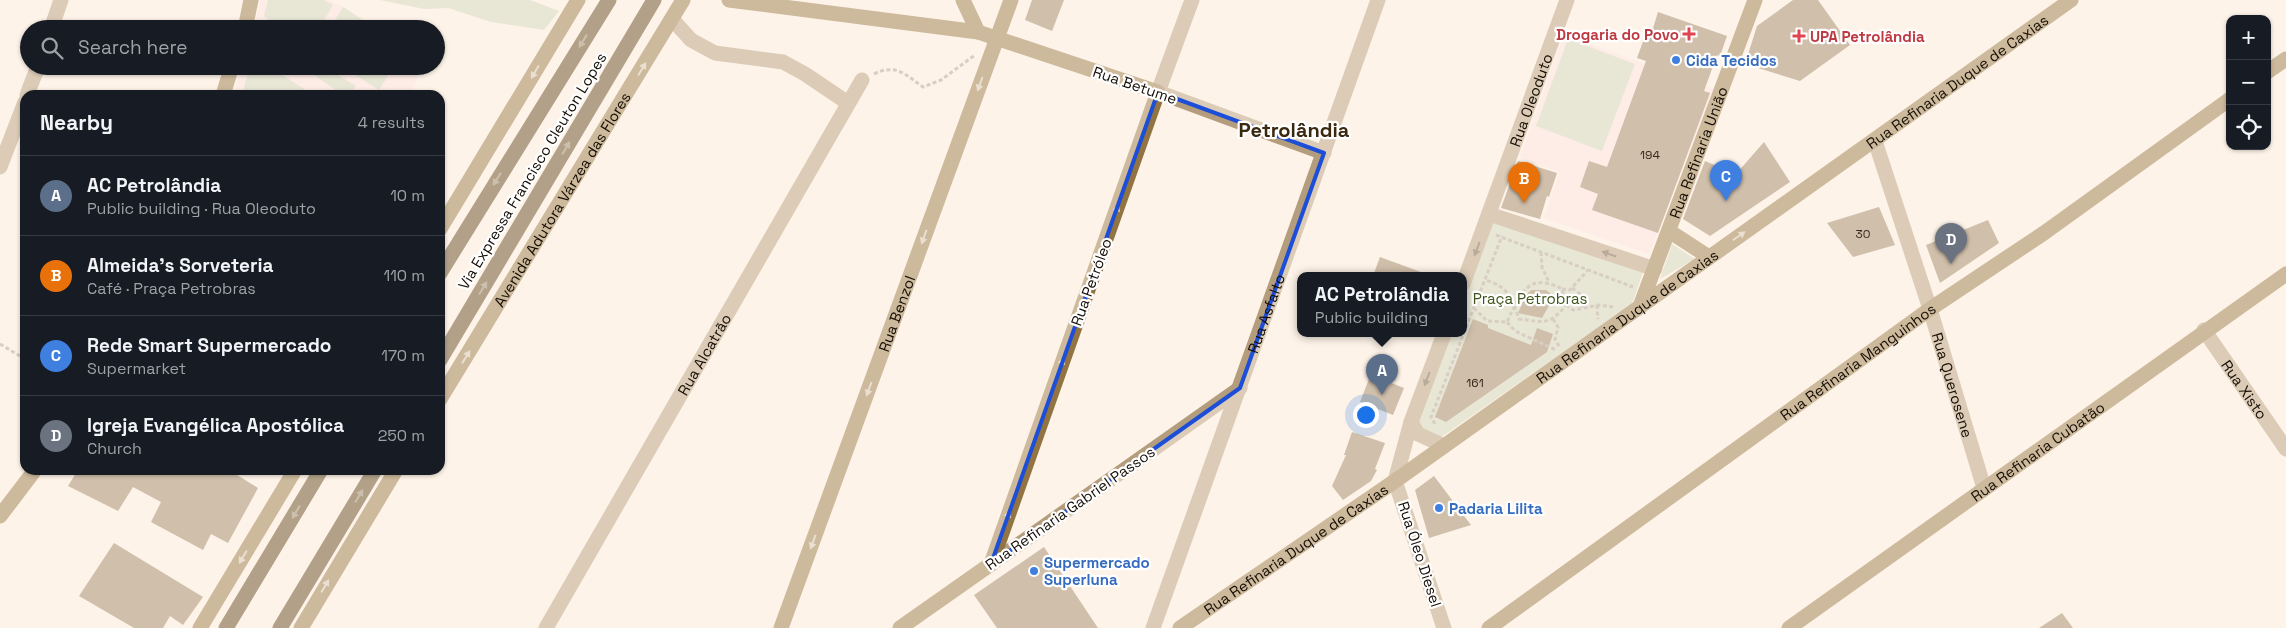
<!DOCTYPE html>
<html lang="en">
<head>
<meta charset="utf-8">
<style>
  body { margin:0; font-family:"Space Grotesk",sans-serif; background:#242831; color:#f1f3f6 }
  .controls { position:absolute; right:15px; top:15px; display:grid; overflow:hidden; border-radius:10px; box-shadow:0 1px 4px #0004 }
  .controls button { width:45px; height:45px; display:grid; place-items:center; padding:0; border:0; border-bottom:1px solid #363941; background:#171b24; color:#f1f3f6; font:25px sans-serif }
  .you { position:absolute; left:1365px; top:414px; width:18px; height:18px; margin:-12px; border:4px solid #fff; border-radius:50%; background:#1a73e8; box-shadow:0 0 0 8px #1a73e833 }
  .badge { display:grid; place-items:center; width:32px; height:32px; border-radius:50%; background:#375ecf; color:#fff; font-size:16px; font-weight:700 }
  .pin { position:absolute; translate:-50% -41px; filter:drop-shadow(0 1px 2px #0008) }
  .pin::after { content:''; position:absolute; top:26px; width:18px; height:15px; background:inherit; clip-path:polygon(0 0,100% 0,50% 100%) }
  .popup { position:absolute; left:1297px; top:272px; width:170px; height:65px; box-sizing:border-box; display:grid; place-content:center; border-radius:10px; background:#171b24; filter:drop-shadow(0 1px 4px #0005); font-size:16px; white-space:nowrap; color:#9ea1a6 }
  .popup b { font-size:19px; color:#f1f3f6 }
  .popup::after { content:''; position:absolute; left:50%; top:100%; margin-left:-10px; border:10px solid transparent; border-top-color:#171b24 }
  .list { margin:0; padding:0; list-style:none }
  h2 { display:flex; justify-content:space-between; align-items:center; height:65px; margin:0; padding:0 20px; font-size:21px }
  h2 small { font-size:16px; font-weight:400; color:#9ea1a6 }
  .list li { display:grid; grid-template-columns:32px 1fr auto; gap:15px; align-items:center; box-sizing:border-box; height:80px; padding:0 20px; border-top:1px solid #363941 }
  .list b { display:block; font-size:19px; white-space:nowrap }
  .list p { margin:0; font-size:16px; white-space:nowrap; color:#9ea1a6 }
  .list em { font-size:16px; font-style:normal; color:#9ea1a6 }
  .icon { flex:none; width:28px; height:28px; fill:none; stroke:currentColor; stroke-width:2; stroke-linecap:round; stroke-linejoin:round }
  .map { position:relative; flex:none; width:2286px; height:628px; overflow:hidden }
  .search { position:absolute; background:#171b24; box-shadow:0 1px 4px #0004; left:20px; top:20px; width:425px; height:55px; display:flex; align-items:center; gap:12px; box-sizing:border-box; padding:0 18px; border-radius:28px; color:#9ea1a6; font-size:19px }
  .panel { position:absolute; background:#171b24; box-shadow:0 1px 4px #0004; left:20px; top:90px; width:425px; height:385px; border-radius:15px }
  .map>svg:first-child { display:block }
  .education { fill:#ffe4e4 }
  .green { fill:#ced9c0 }
  .building { fill:#9a8062 }
  .lines { fill:none; stroke-linecap:round; stroke-linejoin:round }
  .path { stroke:#aba298; stroke-width:3; stroke-dasharray:4 2.5; stroke-linecap:butt }
  .street { stroke:#b39d7d; stroke-width:15 }
  .secondary { stroke:#927342; stroke-width:15 }
  .highway { stroke:#583f14; stroke-width:15 }
  .oneway { fill:#928266 }
  .oneway2 { fill:#d3c7b3 }
  .oneway3 { fill:#645641 }
  .marked { fill:none; stroke:#1d4ed8; stroke-width:4; stroke-linejoin:round }
  .health-dot { fill:#e0444e; stroke:#fff; stroke-width:2 }
  .shop-dot { fill:#3f7fe0; stroke:#fff; stroke-width:2 }
  .labels { text-anchor:middle; dominant-baseline:central; stroke-width:4.5; stroke-linejoin:round; paint-order:stroke }
  .number-label { font-size:12px; fill:#362a1c }
  .health-label { font-size:15px; font-weight:bold; fill:#be3a42; stroke:#fff; text-anchor:end }
  .shop-label { font-size:15px; font-weight:bold; fill:#366cbe; stroke:#fff; text-anchor:start }
  .street-label { font-size:15px; fill:#150e05; stroke:#fff }
  .park-label { font-size:15px; fill:#41541d; stroke:#fff }
  .district-label { font-size:20px; font-weight:bold; fill:#3a280f; stroke:#fff }
</style>
</head>
<body>
<div class="map">
<svg width="2286" height="628" viewBox="0 0 2286 628">
  <rect width="100%" height="100%" fill="#fdf3e8"/>
  <path class="education" d="M261,0h69l52,29h-129z
    M1564,35l150,54 -65,165 -105,-36 16,-46 -40,-15z
    M242,66h179l-9,29h-178z"/>
  <path class="green" d="M268,0h56l9,5 -14,24h-44l2,-3 -13,-10z
    M380,0h150l29,11 -15,19 -53,-8 -43,-14 -24,1z
    M343,7l34,22h-48z
    M1568,39l67,25 -33,87 -66,-25z
    M250,66h19l44,29h-71z
    M301,66h22l33,20 -7,9h-6z
    M341,66h53l-15,24z
    M1492,218l151,54 -11,32 -192,134 -17,-6 -8,-11 33,-87h15v-40z
    M1672,244l23,15 -35,20z"/>
  <path class="building" d="M1032,0h32l-12,31 -27,-11z
    M1793,0h25l32,45 -50,36 -55,-17 12,-38z
    M1658,12l69,24 -7,20 -3,-1 -13,36 6,2 -52,140 -66,-23 6,-16 -18,-7 9,-26 18,6 39,-106 -9,-3 8,-22 5,2z
    M1764,142l26,40 -80,54 -27,-17 22,-58 31,13z
    M1518,161l39,12 -8,24 -2,-1 -7,23 -39,-11z
    M1879,207l16,38 -42,12 -26,-34z
    M1988,220l11,23 -59,40 -14,-38z
    M1380,257l49,18v1h-56z
    M1531,290h15l5,4 -1,10 -8,14 -24,-5 8,-18z
    M1473,319l15,6v3l43,17 6,-17 16,6 -6,18 -101,70 -11,-5z
    M1379,378l25,10 -11,27 -33,-13 9,-23 9,3z
    M1352,432l33,11 -10,26 2,1 -6,11 -28,19 -11,-14 14,-31h-2z
    M78,470h151l29,18 -30,55 -17,-9 -8,16 -52,-28 10,-20 -28,-15 -15,24 -50,-25z
    M1434,476l37,49 -42,13 -14,-48z
    M114,543l89,54 -20,28 -13,-9 -7,12h-29l-55,-32z
    M1044,547l54,81h-101l-23,-33z
    M2062,613l11,15h-34z"/>
  <g class="lines">
    <path class="path" d="M874,74c22,-11 32,1 49,13l18,-7 34,-25
      M1496,235l137,52
      M1541,252l1,15 7,15
      M1572,288l8,6 3,14
      M1562,289l8,1 18,-20
      M1566,305l7,5 26,-5 14,2
      M1597,305l1,14
      M1474,308l13,13 20,1c13,-28 21,-51 55,-33l4,16c-17,21 -22,17 -47,14 -8,-22 -10,-32 -34,-39
      M1553,319l5,8 -3,12 5,9
      M1507,322l8,9 41,19
      M0,344l25,15
      M1435,424l-4,-7 71,-181"/>
    <g class="street">
      <path d="M1192,0l-34,92 166,61"/>
      <path d="M672,19l19,21 24,13 68,9 22,12 43,29"/>
      <path d="M51,29l10,-29"/>
      <path d="M27,95l11,-29"/>
      <path id="s1" d="M1875,141l55,168 54,179"/>
      <path d="M0,167l25,-65"/>
      <path d="M1489,214l166,55"/>
      <path id="s2" d="M1463,284l104,-284"/>
      <path id="s3" d="M2204,330l82,119"/>
      <path d="M1411,422l7,12 26,12"/>
      <path d="M991,564l249,-176"/>
      <path id="s4" d="M546,628l316,-548"/>
      <path id="s5" d="M1153,628l225,-628"/>
      <path d="M1444,628l-49,-147 16,-59 33,-88"/>
    </g>
    <g class="secondary">
      <path d="M729,0l249,32 180,60 -167,472 -91,64"/>
      <path d="M963,0l15,32"/>
      <path d="M245,29l6,-29"/>
      <path d="M2267,72l19,-13"/>
      <path d="M223,95l9,-29"/>
      <path d="M440,229l138,-229"/>
      <path d="M1669,231l40,26"/>
      <path id="s6" d="M1641,304l114,-304"/>
      <path id="s7" d="M440,399l243,-399"/>
      <path d="M0,516l35,-46"/>
      <path d="M200,628l95,-158"/>
      <path d="M301,628l95,-158"/>
      <path id="s8" d="M781,628l230,-628"/>
      <path id="s9" d="M1180,628l215,-147 676,-481"/>
      <path id="s10" d="M1489,628l441,-319 114,-76 186,-134"/>
      <path id="s11" d="M1789,628l497,-354"/>
    </g>
    <path class="highway" d="M440,273l169,-273
      M440,360l214,-360
      M226,628l95,-158
      M280,628l95,-158"/>
  </g>
  <defs><path id="oneway-solid" d="M-6-.8H1V-3.2L6.5 0L1 3.2V.8H-6Z" transform="scale(1.25)"/></defs>
  <g class="oneway">
    <use href="#oneway-solid" transform="translate(583 41) rotate(122)"/>
    <use href="#oneway-solid" transform="translate(566 148) rotate(-59)"/>
    <use href="#oneway-solid" transform="translate(497 179) rotate(122)"/>
    <use href="#oneway-solid" transform="translate(483 288) rotate(-59)"/>
    <use href="#oneway-solid" transform="translate(359 496) rotate(-59)"/>
    <use href="#oneway-solid" transform="translate(296 512) rotate(121)"/>
  </g>
  <g class="oneway2">
    <use href="#oneway-solid" transform="translate(642 69) rotate(-59)"/>
    <use href="#oneway-solid" transform="translate(535 72) rotate(121)"/>
    <use href="#oneway-solid" transform="translate(980 84) rotate(110)"/>
    <use href="#oneway-solid" transform="translate(1116 212) rotate(-70)"/>
    <use href="#oneway-solid" transform="translate(1739 236) rotate(-35)"/>
    <use href="#oneway-solid" transform="translate(924 237) rotate(110)"/>
    <use href="#oneway-solid" transform="translate(466 357) rotate(-58)"/>
    <use href="#oneway-solid" transform="translate(1061 365) rotate(-70)"/>
    <use href="#oneway-solid" transform="translate(869 389) rotate(110)"/>
    <use href="#oneway-solid" transform="translate(1007 518) rotate(-70)"/>
    <use href="#oneway-solid" transform="translate(813 542) rotate(110)"/>
    <use href="#oneway-solid" transform="translate(243 557) rotate(121)"/>
    <use href="#oneway-solid" transform="translate(325 586) rotate(-60)"/>
  </g>
  <g class="oneway3">
    <use href="#oneway-solid" transform="translate(1477 249) rotate(111)"/>
    <use href="#oneway-solid" transform="translate(1609 254) rotate(-161)"/>
    <use href="#oneway-solid" transform="translate(1427 379) rotate(111)"/>
  </g>
  <path d="M0 0H2286V628H0ZM1158,92l166,61 -84,235 -249,176z" fill="#fdf3e8" fill-opacity=".55" fill-rule="evenodd"/>
  <path class="marked" d="M1158,92l166,61 -84,235 -249,176z"/>
  <g class="health-dot">
    <path d="M1686.5 26.5h5v5h5v5h-5v5h-5v-5h-5v-5h5z"/>
    <path d="M1796.5 28.5h5v5h5v5h-5v5h-5v-5h-5v-5h5z"/>
  </g>
  <g class="shop-dot">
    <circle cx="1676" cy="60" r="5"/>
    <circle cx="1439" cy="508" r="5"/>
    <circle cx="1034" cy="571" r="5"/>
  </g>
  <g class="labels">
    <g class="number-label">
      <text x="1650" y="155">194</text>
      <text x="1863" y="234">30</text>
      <text x="1475" y="383">161</text>
    </g>
    <g class="health-label">
      <text x="1679" y="34">Drogaria do Povo</text>
      <text x="1810" y="36" text-anchor="start">UPA Petrolândia</text>
    </g>
    <g class="shop-label">
      <text x="1686" y="60">Cida Tecidos</text>
      <text x="1449" y="508">Padaria Lilita</text>
      <text x="1044" y="562">Supermercado<tspan x="1044" dy="17">Superluna</tspan></text>
    </g>
    <g class="street-label">
      <text stroke="none"><textPath href="#s9" startOffset="950">Rua Refinaria Duque de Caxias</textPath></text>
      <text transform="translate(1135 85) rotate(19)">Rua Betume</text>
      <text stroke="none"><textPath href="#s2" startOffset="196">Rua Oleoduto</textPath></text>
      <text stroke="none"><textPath href="#s6" startOffset="162">Rua Refinaria União</textPath></text>
      <text transform="translate(532 171) rotate(-59)">Via Expressa Francisco Cleuton Lopes</text>
      <text stroke="none"><textPath href="#s7" startOffset="234">Avenida Adutora Várzea das Flores</textPath></text>
      <text transform="translate(1091 282) rotate(-70)">Rua Petróleo</text>
      <text stroke="none"><textPath href="#s8" startOffset="335">Rua Benzol</textPath></text>
      <text stroke="none"><textPath href="#s5" startOffset="334">Rua Asfalto</textPath></text>
      <text stroke="none"><textPath href="#s9" startOffset="545">Rua Refinaria Duque de Caxias</textPath></text>
      <text stroke="none"><textPath href="#s4" startOffset="316">Rua Alcatrão</textPath></text>
      <text stroke="none"><textPath href="#s10" startOffset="455">Rua Refinaria Manguinhos</textPath></text>
      <text stroke="none"><textPath href="#s1" startOffset="256">Rua Querosene</textPath></text>
      <text stroke="none"><textPath href="#s3" startOffset="72">Rua Xisto</textPath></text>
      <text stroke="none"><textPath href="#s11" startOffset="305">Rua Refinaria Cubatão</textPath></text>
      <text transform="translate(1070 508) rotate(-35)">Rua Refinaria Gabriel Passos</text>
      <text stroke="none"><textPath href="#s9" startOffset="140">Rua Refinaria Duque de Caxias</textPath></text>
      <text transform="translate(1420 554) rotate(72)">Rua Óleo Diesel</text>
    </g>
    <g class="park-label">
      <text x="1530" y="298">Praça Petrobras</text>
    </g>
    <g class="district-label">
      <text x="1294" y="130">Petrolândia</text>
    </g>
  </g>
</svg>
<div class="controls">
<button>+</button>
<button>−</button>
<button><svg class="icon" aria-label="locate" viewBox="0 0 24 24"><circle cx="12" cy="12" r="6"/><path d="M12 2v4M12 18v4M2 12h4M18 12h4"/></svg></button>
</div>
<div class="you"></div>
<div class="pin badge" style="left:1382px;top:395px;background:#5c6f8a">A</div>
<div class="popup"><b>AC Petrolândia</b>Public building</div>
<div class="pin badge" style="left:1524px;top:203px;background:#e8710a">B</div>
<div class="pin badge" style="left:1726px;top:201px;background:#3f7fe0">C</div>
<div class="pin badge" style="left:1951px;top:264px;background:#6b7280">D</div>
<div class="search"><svg class="icon" aria-label="search" viewBox="0 0 24 24"><circle cx="10" cy="10" r="6"/><path d="M15 15l6 6"/></svg>Search here</div>
<section class="panel">
<h2>Nearby<small>4 results</small></h2>
<ul class="list">
<li><span class="badge" style="background:#5c6f8a">A</span><div><b>AC Petrolândia</b><p>Public building · Rua Oleoduto</p></div><em>10 m</em></li>
<li><span class="badge" style="background:#e8710a">B</span><div><b>Almeida's Sorveteria</b><p>Café · Praça Petrobras</p></div><em>110 m</em></li>
<li><span class="badge" style="background:#3f7fe0">C</span><div><b>Rede Smart Supermercado</b><p>Supermarket</p></div><em>170 m</em></li>
<li><span class="badge" style="background:#6b7280">D</span><div><b>Igreja Evangélica Apostólica</b><p>Church</p></div><em>250 m</em></li>
</ul>
</section>
</div>
</body>
</html>
